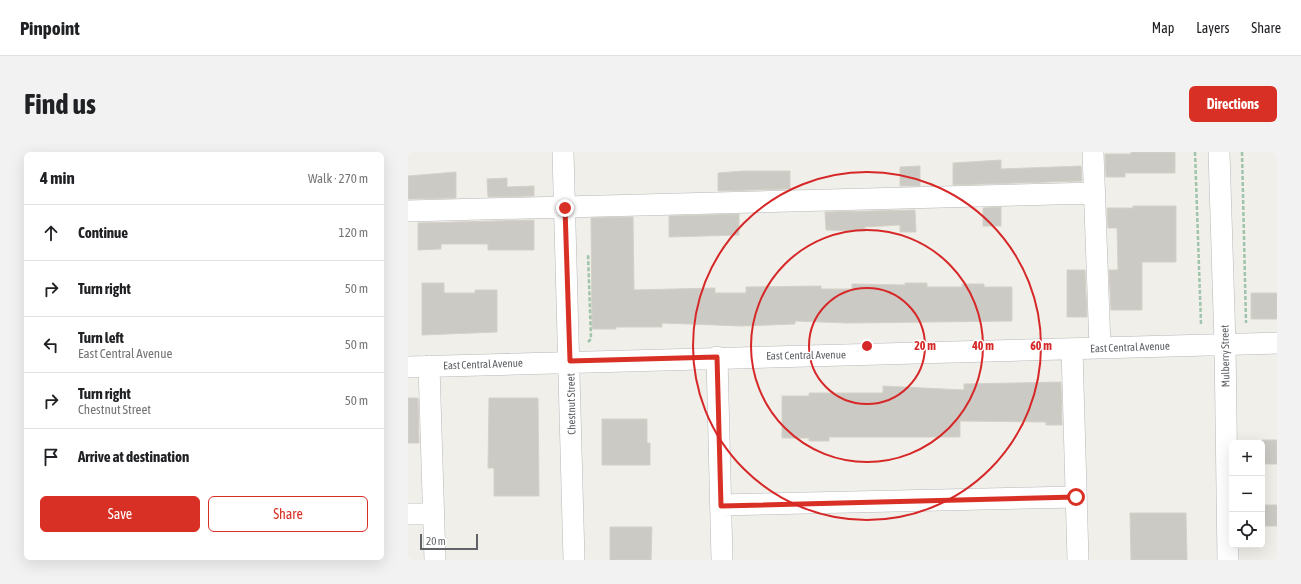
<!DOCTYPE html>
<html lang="en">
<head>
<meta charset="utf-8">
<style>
  body { margin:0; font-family:"Asap Condensed",sans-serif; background:#f2f2f2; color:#202124 }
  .controls { position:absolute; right:12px; bottom:12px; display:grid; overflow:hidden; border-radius:6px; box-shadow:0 4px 16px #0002 }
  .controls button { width:36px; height:36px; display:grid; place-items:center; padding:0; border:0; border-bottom:1px solid #e0e0e0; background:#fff; color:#202124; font:20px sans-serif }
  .scale { position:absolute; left:12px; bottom:10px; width:58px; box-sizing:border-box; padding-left:4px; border:2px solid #606367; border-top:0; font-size:11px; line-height:14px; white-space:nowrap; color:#606367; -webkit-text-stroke:3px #fff; paint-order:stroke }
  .stop { position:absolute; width:12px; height:12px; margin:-9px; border:3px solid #d93025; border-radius:50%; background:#fff }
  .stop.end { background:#d93025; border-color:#fff; box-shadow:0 1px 4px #0008 }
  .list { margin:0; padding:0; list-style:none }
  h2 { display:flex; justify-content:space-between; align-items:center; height:52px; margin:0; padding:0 16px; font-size:17px }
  h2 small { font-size:13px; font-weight:400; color:#757577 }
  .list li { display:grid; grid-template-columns:26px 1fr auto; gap:12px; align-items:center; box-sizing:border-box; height:56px; padding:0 16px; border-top:1px solid #e0e0e0 }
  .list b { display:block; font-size:15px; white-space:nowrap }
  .list p { margin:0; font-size:13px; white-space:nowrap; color:#757577 }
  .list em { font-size:13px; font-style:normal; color:#757577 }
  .actions { display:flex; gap:8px; padding:12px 16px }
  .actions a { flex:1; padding:9px 0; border:1px solid #d93025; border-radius:6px; text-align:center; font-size:14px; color:#d93025 }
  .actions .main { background:#d93025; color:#fff }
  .icon { flex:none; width:22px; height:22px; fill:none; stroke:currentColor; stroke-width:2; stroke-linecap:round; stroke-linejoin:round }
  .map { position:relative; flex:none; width:869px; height:408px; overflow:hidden; border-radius:6px }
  header { display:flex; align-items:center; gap:24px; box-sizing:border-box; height:56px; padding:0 20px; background:#fff; border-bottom:1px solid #e0e0e0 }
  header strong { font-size:19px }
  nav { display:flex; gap:22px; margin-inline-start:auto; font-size:14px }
  .intro { display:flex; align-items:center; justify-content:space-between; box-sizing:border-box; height:96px; padding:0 24px }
  h1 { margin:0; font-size:28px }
  .button { padding:10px 18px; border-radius:6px; background:#d93025; color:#fff; font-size:14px; font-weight:700 }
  main { display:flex; gap:24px; padding:0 24px }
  aside { flex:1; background:#fff; border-radius:6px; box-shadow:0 4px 16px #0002 }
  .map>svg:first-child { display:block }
  .building { fill:#cccac5; stroke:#d5d1c7 }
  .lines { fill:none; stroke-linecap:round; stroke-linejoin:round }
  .minor-casing { stroke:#b5b8bb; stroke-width:22 }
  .path { stroke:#9fc4ab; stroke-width:2.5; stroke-dasharray:4 2; stroke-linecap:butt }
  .minor { stroke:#fff; stroke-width:21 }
  .route { stroke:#d93025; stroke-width:5 }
  .ring { fill:none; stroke:#d62828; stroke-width:2 }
  .labels { text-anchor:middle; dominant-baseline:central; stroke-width:3; stroke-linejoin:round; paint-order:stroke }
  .street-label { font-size:11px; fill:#606367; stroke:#fff }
  .centre { fill:#d62828; stroke:#fff; stroke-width:2 }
  .ring-label { font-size:12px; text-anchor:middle; font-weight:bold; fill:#d62828; stroke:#fff; stroke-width:3; stroke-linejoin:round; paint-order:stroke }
</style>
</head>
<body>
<header>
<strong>Pinpoint</strong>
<nav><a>Map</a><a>Layers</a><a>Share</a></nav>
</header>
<div class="intro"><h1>Find us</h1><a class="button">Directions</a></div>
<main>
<aside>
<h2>4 min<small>Walk · 270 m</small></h2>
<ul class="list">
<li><svg class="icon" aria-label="ahead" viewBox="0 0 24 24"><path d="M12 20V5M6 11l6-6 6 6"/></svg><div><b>Continue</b></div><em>120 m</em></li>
<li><svg class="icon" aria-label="right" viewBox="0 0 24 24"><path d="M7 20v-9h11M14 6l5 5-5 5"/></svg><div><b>Turn right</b></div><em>50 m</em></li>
<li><svg class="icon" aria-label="left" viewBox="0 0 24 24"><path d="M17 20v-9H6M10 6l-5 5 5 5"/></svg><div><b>Turn left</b><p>East Central Avenue</p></div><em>50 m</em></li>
<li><svg class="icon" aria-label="right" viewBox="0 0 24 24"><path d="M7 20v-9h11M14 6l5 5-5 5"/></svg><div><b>Turn right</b><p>Chestnut Street</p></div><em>50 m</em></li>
<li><svg class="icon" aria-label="arrive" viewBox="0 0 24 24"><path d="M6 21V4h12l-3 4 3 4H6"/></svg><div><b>Arrive at destination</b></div></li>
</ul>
<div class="actions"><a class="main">Save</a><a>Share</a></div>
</aside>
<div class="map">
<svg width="869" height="408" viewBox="0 0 869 408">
  <rect width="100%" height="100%" fill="#f0efe9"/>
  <path class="building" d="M723,0h44v21h-50v4h-19l-1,-23h26z
    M593,8v9l80,-3 1,15 -129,4v-22z
    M512,14v20h-20v-19z
    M335,19h47v18l-72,2v-18z
    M48,20v26l-48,1v-23z
    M99,26v9l27,-1v10l-46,1 -1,-18z
    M725,54h43v56h-34v48h-31l-2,-40h9l-1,-42h-9l-1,-20h26z
    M593,55v19h-18v-18z
    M507,58l1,22h-16v-7l-35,2v4l-39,-1 -1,-18z
    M331,62v21l-70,2v-21z
    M225,65l1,73 81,-2v5h31v-6l75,-1v3h31v-5l53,1v-2h22v4h35v-3h22v3h28v34l-164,2 -53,-2v3l-53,2 -80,-3v4h-46v2h-24l-1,-111z
    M126,68v30h-46v-6h-47v5l-23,1v-27z
    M659,118h18l2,47h-20z
    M14,131h22v10h31v-3h22v42l-75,3z
    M843,141h26v26h-26z
    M653,230l1,43h-16v-3l-86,-1v16h-131v4h-20v-3h-27v-42h27v-3h74v-7l81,4v-6z
    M0,246h10l1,45h-11z
    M81,246h49l1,98h-45v-28h-6z
    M194,267h45v24h3v22h-48z
    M854,288h15v24h-15z
    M854,353h15v21h-15z
    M722,361h56l1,47h-56z
    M202,375h42l-1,33h-41z"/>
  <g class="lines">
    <defs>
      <path id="minor" d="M155,0l11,408
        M685,0l7,196
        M811,0l6,192 3,216
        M0,59l687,-18
        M664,197l6,211
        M309,205l5,203
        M21,214l6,194
        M0,215l869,-24
        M313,353l355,-8
        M0,362h25"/>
    </defs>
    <use href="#minor" class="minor-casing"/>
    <path class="path" d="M787,0l6,172
      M834,0l4,171
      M180,190l3,-3 -3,-85"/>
    <use href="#minor" class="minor"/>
  </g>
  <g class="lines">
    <path class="route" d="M157,56l5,153 147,-4 4,149 355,-9"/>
  </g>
  <g class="ring">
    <circle cx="459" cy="194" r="58"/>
    <circle cx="459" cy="194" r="116"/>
    <circle cx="459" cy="194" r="174"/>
  </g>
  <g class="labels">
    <g class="street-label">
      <text transform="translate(722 195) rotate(-2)">East Central Avenue</text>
      <text transform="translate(398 203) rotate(-1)">East Central Avenue</text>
      <text transform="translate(817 204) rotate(-91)">Mulberry Street</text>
      <text transform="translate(75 212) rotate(-2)">East Central Avenue</text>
      <text transform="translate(163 252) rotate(-91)">Chestnut Street</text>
    </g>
  </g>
  <circle cx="459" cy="194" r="6" class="centre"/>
  <g class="ring-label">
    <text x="517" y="198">20 m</text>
    <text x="575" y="198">40 m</text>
    <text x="633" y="198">60 m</text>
  </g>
</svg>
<div class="controls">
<button>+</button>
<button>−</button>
<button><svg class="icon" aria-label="locate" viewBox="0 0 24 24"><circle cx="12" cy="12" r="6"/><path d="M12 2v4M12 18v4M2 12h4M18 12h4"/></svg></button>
</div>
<div class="scale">20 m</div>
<div class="stop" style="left:668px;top:345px"></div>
<div class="stop end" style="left:157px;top:56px"></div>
</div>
</main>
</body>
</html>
